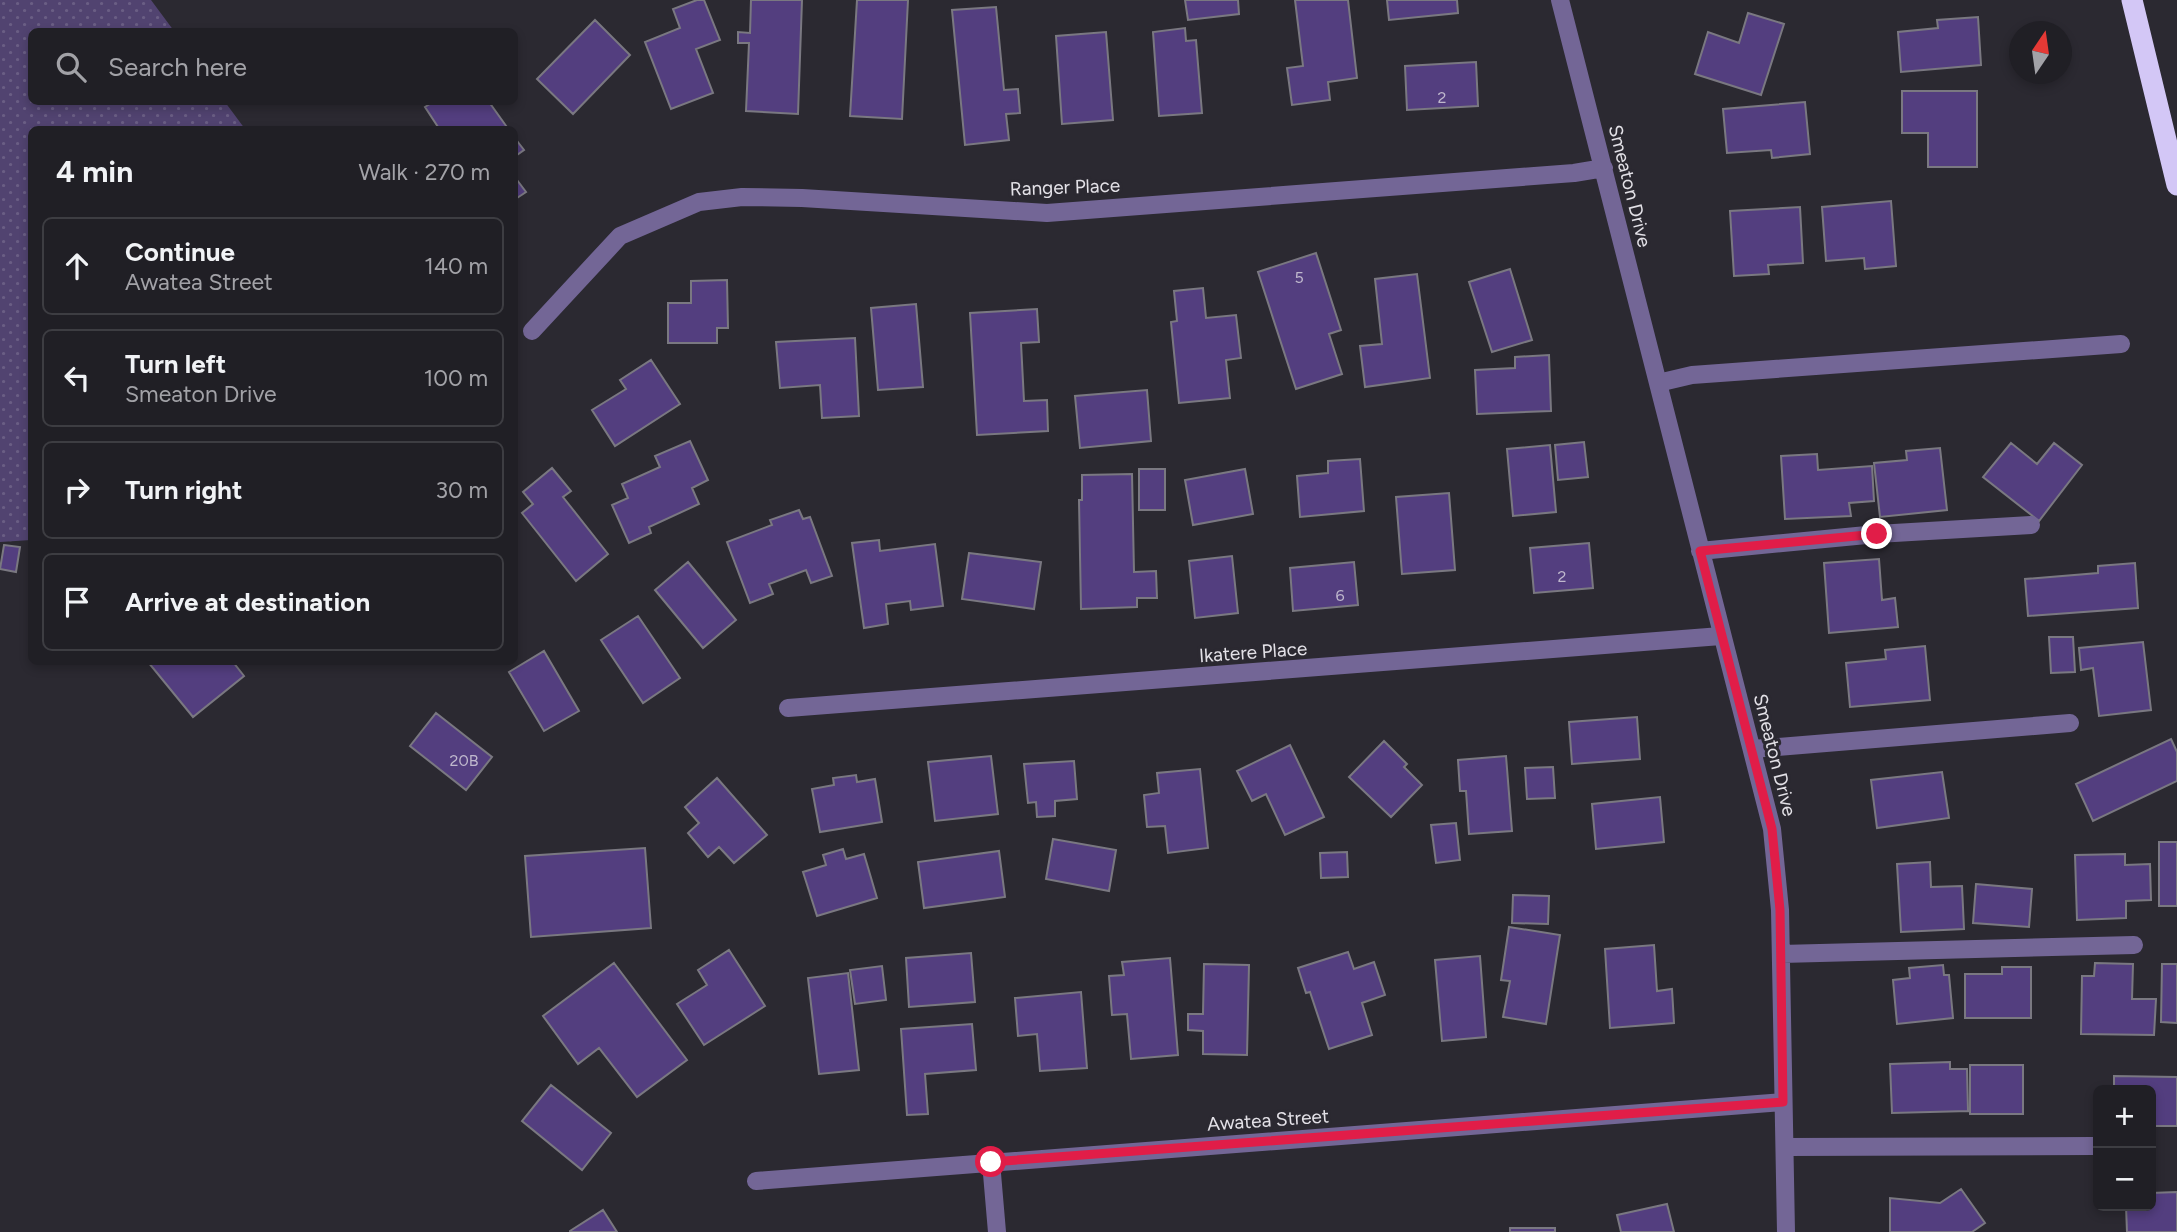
<!DOCTYPE html>
<html lang="en">
<head>
<meta charset="utf-8">
<style>
  body { margin:0; font-family:Figtree,sans-serif; background:#28272d; color:#f1f3f6 }
  .controls { position:absolute; right:21px; bottom:21px; display:grid; overflow:hidden; border-radius:10px; box-shadow:0 4px 10px #0003 }
  .controls button { width:63px; height:63px; display:grid; place-items:center; padding:0; border:0; border-bottom:2px solid #3d3d42; background:#201f25; color:#f1f3f6; font:35px sans-serif }
  .compass { position:absolute; left:2009px; top:21px; width:63px; height:63px; border-radius:50%; background:#201f25; box-shadow:0 4px 10px #0003; rotate:13deg }
  .stop { position:absolute; width:21px; height:21px; margin:-16px; border:5px solid #e11d48; border-radius:50%; background:#fff }
  .stop.end { background:#e11d48; border-color:#fff; box-shadow:0 2px 7px #0008 }
  .list { margin:0; padding:0; list-style:none }
  h2 { display:flex; justify-content:space-between; align-items:center; height:91px; margin:0; padding:0 28px; font-size:30px }
  h2 small { font-size:23px; font-weight:400; color:#a2a2a7 }
  .list li { display:grid; grid-template-columns:46px 1fr auto; gap:21px; align-items:center; box-sizing:border-box; height:98px; margin:0 14px 14px; padding:0 14px; border:2px solid #3d3d42; border-radius:10px }
  .list b { display:block; font-size:26px; white-space:nowrap }
  .list p { margin:0; font-size:23px; white-space:nowrap; color:#a2a2a7 }
  .list em { font-size:23px; font-style:normal; color:#a2a2a7 }
  .icon { flex:none; width:38px; height:38px; fill:none; stroke:currentColor; stroke-width:2; stroke-linecap:round; stroke-linejoin:round }
  .map { position:relative; flex:none; width:2177px; height:1232px; overflow:hidden }
  .search { position:absolute; background:#201f25; box-shadow:0 4px 10px #0003; left:28px; top:28px; width:490px; height:77px; display:flex; align-items:center; gap:18px; box-sizing:border-box; padding:0 24px; border-radius:10px; color:#a2a2a7; font-size:26px }
  .panel { position:absolute; background:#201f25; box-shadow:0 4px 10px #0003; left:28px; top:126px; width:490px; height:539px; border-radius:10px }
  .map>svg:first-child { display:block }
  .grass { fill:url(#grass-dots) }
  .building { fill:#533e7f; stroke:#7a7881; stroke-width:2 }
  .lines { fill:none; stroke-linecap:round; stroke-linejoin:round }
  .minor { stroke:#736696; stroke-width:18 }
  .highway { stroke:#d3c7f6; stroke-width:21 }
  .route { stroke:#e11d48; stroke-width:9 }
  .labels { text-anchor:middle; dominant-baseline:central; stroke-width:6; stroke-linejoin:round; paint-order:stroke }
  .number-label { font-size:16px; fill:#bfb8cd }
  .street-label { font-size:19px; fill:#e3e1e7; stroke:#2b2931 }
</style>
</head>
<body>
<div class="map">
<svg width="2177" height="1232" viewBox="0 0 2177 1232">
  <defs>
    <pattern id="grass-dots" width="8" height="8" patternUnits="userSpaceOnUse" patternTransform="scale(1.75)"><rect width="8" height="8" fill="#514370"/><path d="M2 2h.1M6 6h.1" fill="none" stroke="#6a5e84" stroke-width="1.8" stroke-linecap="round"/></pattern>
  </defs>
  <rect width="100%" height="100%" fill="#2b2931"/>
  <path class="grass" d="M0,0h151l23,31 -142,1v70h193l20,27 -213,1 -1,410 -31,2z"/>
  <path class="building" d="M697,0h7l16,40 -24,9 17,44 -42,16 -26,-67 35,-14 -7,-19z
    M751,0h51l-4,114 -52,-3 3,-68h-11v-11l12,1z
    M857,0h51l-6,119 -52,-3z
    M1185,0h53l1,14 -51,6z
    M1295,0h53l9,78 -29,4 2,18 -38,5 -5,-37 16,-2z
    M1387,0h70l1,13 -69,7z
    M996,7l8,83 14,-1 2,24 -14,1 3,26 -44,5 -13,-135z
    M1748,13l36,11 -23,71 -66,-21 13,-42 31,11z
    M1978,17l3,48 -80,7 -3,-40 40,-4 -1,-8z
    M595,20l35,35 -57,59 -36,-35z
    M1185,28l1,13 10,-1 6,73 -43,3 -6,-84z
    M1106,32l7,88 -51,4 -6,-88z
    M1476,62l2,44 -71,4 -2,-44z
    M1902,91h75v76h-49v-34h-26z
    M433,102h56l20,28h-69l-15,-23z
    M1805,102l5,52 -38,4 -1,-8 -44,3 -4,-44z
    M514,137l10,13 -10,7z
    M514,176l12,16 -12,8z
    M1891,201l5,65 -31,3 -1,-11 -38,3 -4,-54z
    M1800,207l3,56 -35,2 1,9 -35,2 -4,-65z
    M1316,253l25,77 -12,4 13,40 -46,15 -38,-117z
    M1510,269l22,71 -40,12 -23,-70z
    M1417,274l13,104 -65,9 -5,-41 22,-2 -7,-65z
    M727,280l1,48h-11v15h-49v-40h23v-22z
    M1203,288l3,30 30,-3 5,43 -15,2 4,38 -51,5 -8,-81 6,-1 -3,-30z
    M916,304l7,83 -45,3 -7,-82z
    M1037,309l2,33 -18,1 3,58 23,-1 1,31 -71,4 -7,-122z
    M855,338l4,78 -37,2 -2,-33 -40,3 -4,-46z
    M1549,355l2,56 -74,3 -2,-44 40,-2v-11z
    M651,360l29,44 -65,42 -23,-36 34,-21 -6,-9z
    M1147,390l4,51 -71,7 -5,-52z
    M690,441l18,39 -16,8 7,16 -50,23 2,6 -22,10 -17,-38 16,-7 -6,-14 38,-17 -5,-11z
    M1584,442l4,35 -30,3 -3,-35z
    M2011,443l26,21 17,-21 28,22 -43,56 -56,-44z
    M1550,445l6,67 -43,4 -6,-67z
    M1940,448l7,62 -67,7 -6,-54 33,-3 -1,-9z
    M1817,454l1,16 54,-4 2,35 -25,2 2,13 -66,3 -4,-63z
    M1360,459l4,52 -64,6 -3,-41 31,-3v-12z
    M552,468l19,23 -8,6 45,57 -32,27 -54,-68 11,-9 -10,-12z
    M1139,469h26v41h-26z
    M1245,469l8,45 -60,11 -8,-45z
    M1132,474l2,98 22,-1 1,27h-20v9l-56,2 -2,-109h3v-25z
    M1449,493l6,77 -53,4 -6,-77z
    M799,510l4,9 7,-2 22,59 -21,7 -5,-13 -37,14 4,10 -23,9 -23,-61 45,-17 -2,-5z
    M879,540l1,11 55,-7 8,62 -32,4 -1,-9 -24,3 2,20 -24,4 -12,-85z
    M1589,543l4,45 -59,5 -4,-45z
    M4,545l16,2 -4,25 -16,-3z
    M969,553l72,9 -7,47 -72,-10z
    M1232,556l6,57 -43,5 -6,-57z
    M1879,559l3,41 13,-2 3,29 -69,6 -5,-70z
    M688,562l48,58 -33,28 -48,-58z
    M1354,562l4,43 -65,6 -3,-43z
    M2135,563l3,45 -110,8 -3,-37 73,-6v-7z
    M638,616l42,62 -37,25 -42,-63z
    M2049,637h24l2,35 -24,1z
    M2143,642l8,68 -52,6 -6,-48 -12,2 -2,-22z
    M1925,646l5,54 -80,7 -4,-44 40,-4 -1,-9z
    M544,651l35,60 -35,20 -35,-59z
    M148,662h85l11,14 -51,41z
    M436,713l56,44 -26,33 -56,-44z
    M1637,717l3,42 -68,5 -3,-42z
    M2171,739l6,13v29l-84,40 -17,-37z
    M1384,741l23,23 -3,3 18,18 -31,32 -42,-40z
    M1290,745l34,72 -39,18 -19,-41 -14,7 -15,-30z
    M991,756l7,58 -63,7 -7,-59z
    M1506,756l6,75 -43,3 -3,-43h-6l-2,-31z
    M1074,761l3,38 -22,2v15l-18,1 -1,-15 -8,1 -4,-39z
    M1553,767l2,31 -28,1 -2,-31z
    M1200,769l8,79 -40,5 -3,-27 -18,1 -3,-32 15,-2 -2,-20z
    M1942,772l7,46 -72,10 -6,-48z
    M856,775l1,7 18,-3 7,43 -62,10 -8,-43 22,-4 -1,-7z
    M717,778l50,57 -33,28 -15,-16 -11,10 -20,-24 11,-10 -14,-16z
    M1660,797l4,45 -68,7 -4,-45z
    M1456,823l4,37 -24,3 -5,-38z
    M1053,839l63,11 -7,41 -63,-12z
    M2159,842h18v64h-18z
    M645,848l6,80 -120,9 -6,-81z
    M843,849l3,10 18,-5 13,44 -60,18 -14,-44 23,-7 -3,-10z
    M999,851l6,46 -81,11 -6,-46z
    M1347,852l1,25 -27,1 -1,-25z
    M2125,854v11l25,-1 1,36 -25,1v17l-49,2 -2,-65z
    M1930,862l1,25 31,-1 2,43 -63,3 -4,-68z
    M1976,884l56,5 -3,38 -56,-4z
    M1513,895l36,1 -1,28 -36,-1z
    M1509,927l51,8 -14,89 -43,-7 7,-36 -9,-1z
    M1654,945l3,46 15,-2 2,34 -64,5 -5,-79z
    M729,950l36,56 -61,39 -27,-41 30,-19 -9,-15z
    M1348,952l6,17 20,-7 11,33 -23,8 10,32 -43,14 -19,-57 -4,1 -8,-25z
    M971,953l4,49 -66,5 -3,-49z
    M1480,956l6,81 -44,4 -7,-81z
    M1170,958l8,97 -47,4 -4,-45 -15,1 -3,-39 15,-1 -2,-13z
    M614,963l73,97 -50,37 -38,-49 -21,16 -35,-48z
    M2095,963l38,1 -1,35h24l-2,36 -73,-1 1,-58h12z
    M1204,964l45,1 -2,90 -44,-1v-23l-15,-1v-16h15z
    M2162,964h15v59l-16,-1z
    M1943,965l1,10h5l4,43 -56,6 -4,-44 17,-2 -1,-10z
    M882,966l4,34 -31,4 -5,-34z
    M2002,967h29v51h-66v-44h37z
    M848,973l11,97 -40,4 -11,-96z
    M1081,992l6,76 -47,3 -3,-37 -19,2 -3,-38z
    M972,1024l4,46 -51,4 3,40 -21,1 -6,-86z
    M1950,1062v7h17l1,42 -76,2 -2,-49z
    M1970,1065h53v49h-53z
    M2114,1076l63,1v49h-26v-36h-37z
    M551,1085l60,48 -29,37 -60,-49z
    M1961,1189l24,34 -13,9h-82v-34l50,5z
    M2177,1192v40h-50l-1,-26h25v-13z
    M1667,1204l7,28h-53l-4,-17z
    M603,1210l14,22h-47v-1z
    M1510,1228h45v4h-45z"/>
  <g class="lines">
    <path class="minor" d="M1560,0l212,829 8,81 6,322
      M532,331l88,-95 79,-34 43,-5 60,1 245,15 527,-40 30,-5
      M1658,383l34,-8 429,-31
      M1700,551l177,-17 154,-9
      M788,708l933,-72
      M1753,749l317,-26
      M1781,954l353,-9
      M1785,1147l310,-1
      M991,1162l6,70
      M756,1181l1027,-79"/>
    <path class="highway" d="M2132,0l45,185"/>
  </g>
  <g class="lines">
    <path class="route" d="M991,1162l792,-60 -3,-192 -8,-81 -72,-278 177,-17"/>
  </g>
  <g class="labels">
    <g class="number-label">
      <text x="1442" y="97">2</text>
      <text x="1299" y="277">5</text>
      <text x="1562" y="576">2</text>
      <text x="1340" y="595">6</text>
      <text x="464" y="760">20B</text>
    </g>
    <g class="street-label">
      <text transform="translate(1630 186) rotate(76)">Smeaton Drive</text>
      <text transform="translate(1065 187) rotate(-2)">Ranger Place</text>
      <text transform="translate(1253 652) rotate(-4)">Ikatere Place</text>
      <text transform="translate(1775 755) rotate(76)">Smeaton Drive</text>
      <text transform="translate(1268 1120) rotate(-4)">Awatea Street</text>
    </g>
  </g>
</svg>
<div class="controls">
<button>+</button>
<button>−</button>
</div>
<svg class="compass" viewBox="-18 -18 36 36"><path d="M0-13l5 13h-10z" fill="#e53935"/><path d="M0 13l5-13h-10z" fill="#a2a2a7"/></svg>
<div class="stop" style="left:991px;top:1162px"></div>
<div class="stop end" style="left:1877px;top:534px"></div>
<div class="search"><svg class="icon" aria-label="search" viewBox="0 0 24 24"><circle cx="10" cy="10" r="6"/><path d="M15 15l6 6"/></svg>Search here</div>
<section class="panel">
<h2>4 min<small>Walk · 270 m</small></h2>
<ul class="list">
<li><svg class="icon" aria-label="ahead" viewBox="0 0 24 24"><path d="M12 20V5M6 11l6-6 6 6"/></svg><div><b>Continue</b><p>Awatea Street</p></div><em>140 m</em></li>
<li><svg class="icon" aria-label="left" viewBox="0 0 24 24"><path d="M17 20v-9H6M10 6l-5 5 5 5"/></svg><div><b>Turn left</b><p>Smeaton Drive</p></div><em>100 m</em></li>
<li><svg class="icon" aria-label="right" viewBox="0 0 24 24"><path d="M7 20v-9h11M14 6l5 5-5 5"/></svg><div><b>Turn right</b></div><em>30 m</em></li>
<li><svg class="icon" aria-label="arrive" viewBox="0 0 24 24"><path d="M6 21V4h12l-3 4 3 4H6"/></svg><div><b>Arrive at destination</b></div></li>
</ul>
</section>
</div>
</body>
</html>
